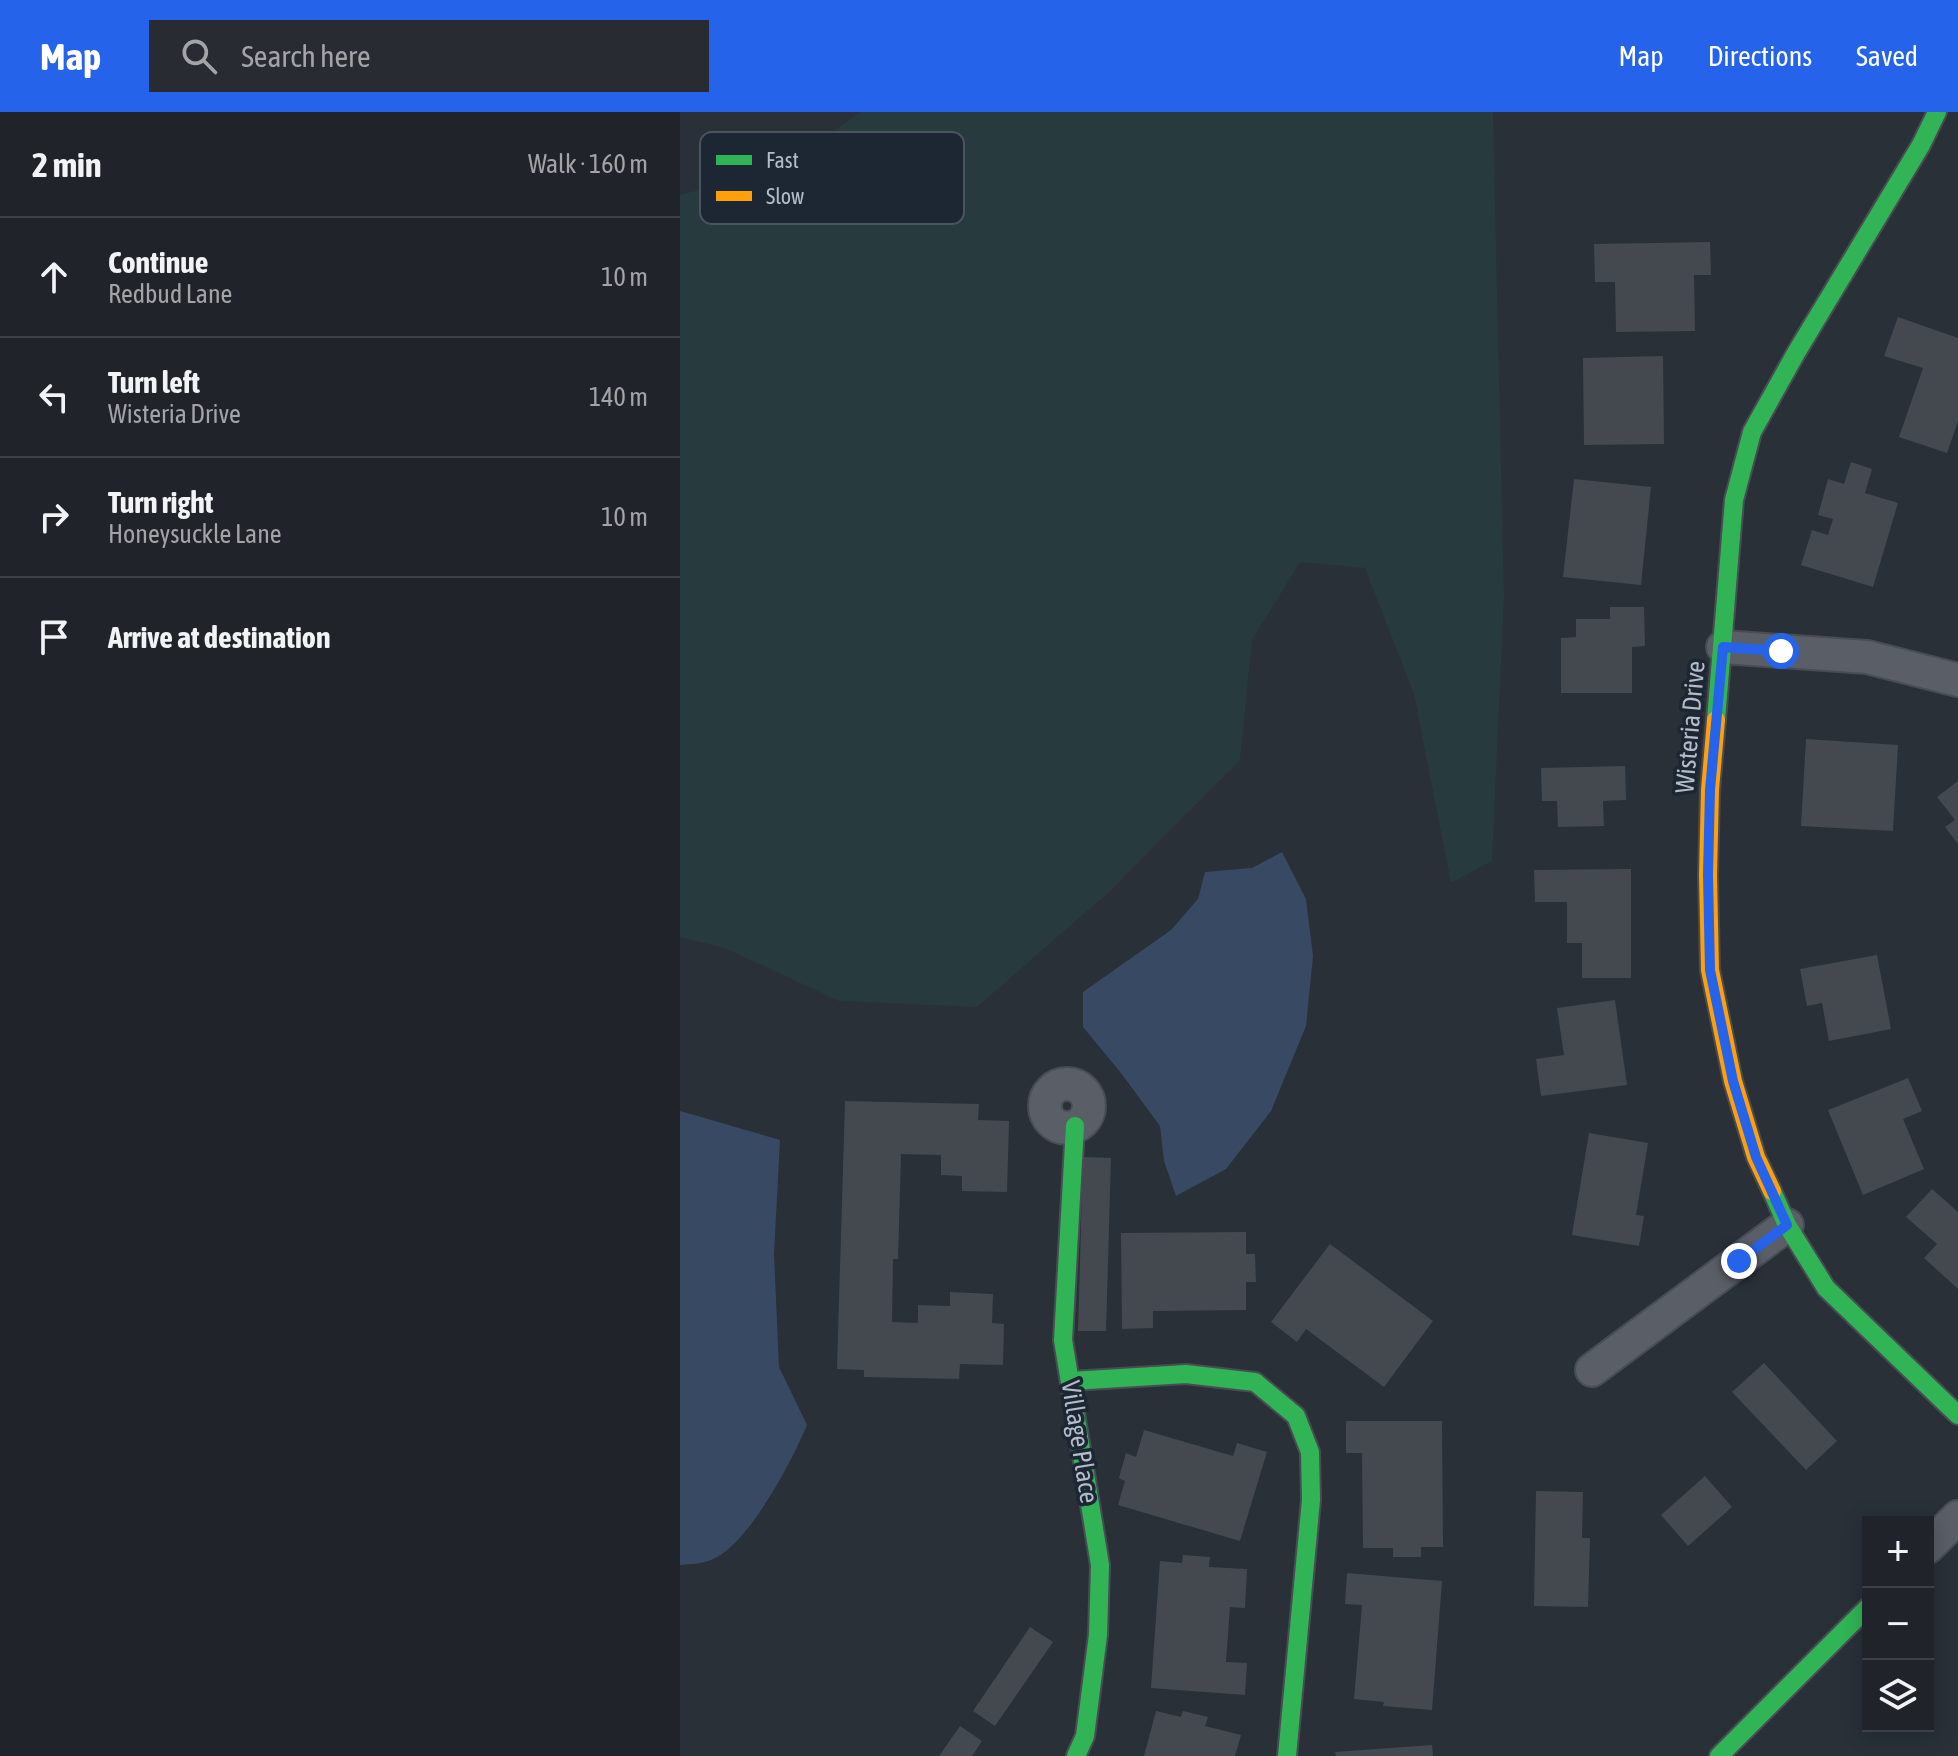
<!DOCTYPE html>
<html lang="en">
<head>
<meta charset="utf-8">
<style>
  body { margin:0; font-family:"Asap Condensed",sans-serif; background:#282c32; color:#f1f3f6 }
  .controls { position:absolute; right:24px; bottom:24px; display:grid; overflow:hidden; border-radius:0px; box-shadow:0 4px 20px #0003 }
  .controls button { width:72px; height:72px; display:grid; place-items:center; padding:0; border:0; border-bottom:2px solid #3d4147; background:#20242a; color:#f1f3f6; font:40px sans-serif }
  .stop { position:absolute; width:24px; height:24px; margin:-18px; border:6px solid #2563eb; border-radius:50%; background:#fff }
  .stop.end { background:#2563eb; border-color:#fff; box-shadow:0 2px 8px #0008 }
  .list { margin:0; padding:0; list-style:none }
  h2 { display:flex; justify-content:space-between; align-items:center; height:104px; margin:0; padding:0 32px; font-size:34px }
  h2 small { font-size:26px; font-weight:400; color:#a2a4a8 }
  .list li { display:grid; grid-template-columns:52px 1fr auto; gap:24px; align-items:center; box-sizing:border-box; height:120px; padding:0 32px; border-top:2px solid #3d4147 }
  .list b { display:block; font-size:30px; white-space:nowrap }
  .list p { margin:0; font-size:26px; white-space:nowrap; color:#a2a4a8 }
  .list em { font-size:26px; font-style:normal; color:#a2a4a8 }
  .icon { flex:none; width:44px; height:44px; fill:none; stroke:currentColor; stroke-width:2; stroke-linecap:round; stroke-linejoin:round }
  .map { position:relative; flex:none; width:1278px; height:1644px; overflow:hidden }
  header { display:flex; align-items:center; gap:48px; box-sizing:border-box; height:112px; padding:0 40px; background:#2563eb; color:#fff }
  header strong { font-size:38px }
  nav { display:flex; gap:44px; margin-inline-start:auto; font-size:28px }
  .search { width:560px; height:72px; background:#282c32; display:flex; align-items:center; gap:20px; box-sizing:border-box; padding:0 28px; border-radius:0px; color:#a2a4a8; font-size:30px }
  main { display:flex }
  aside { flex:1; background:#20242a }
  .map>svg:first-child { display:block }
  .green { fill:#273a3e }
  .water { fill:#384963 }
  .building { fill:#444950 }
  .lines { fill:none; stroke-linecap:round; stroke-linejoin:round }
  .street-casing { stroke:#484c53; stroke-width:36 }
  .fast-casing { stroke:#484c53; stroke-width:22 }
  .slow-casing { stroke:#484c53; stroke-width:22 }
  .street { stroke:#5a5e66; stroke-width:32 }
  .fast { stroke:#30b455; stroke-width:18 }
  .slow { stroke:#ff9f0a; stroke-width:18 }
  .route { stroke:#2563eb; stroke-width:10 }
  .labels { text-anchor:middle; dominant-baseline:central; stroke-width:7; stroke-linejoin:round; paint-order:stroke }
  .street-label { font-size:26px; fill:#b4bcc9; stroke:#1d2633 }
  .key { fill:#1d2633; stroke:#4a5360; stroke-width:2 }
  .key-label { font-size:22px; fill:#b4bcc9 }
</style>
</head>
<body>
<header>
<strong>Map</strong>
<div class="search"><svg class="icon" aria-label="search" viewBox="0 0 24 24"><circle cx="10" cy="10" r="6"/><path d="M15 15l6 6"/></svg>Search here</div>
<nav><a>Map</a><a>Directions</a><a>Saved</a></nav>
</header>
<main>
<aside>
<h2>2 min<small>Walk · 160 m</small></h2>
<ul class="list">
<li><svg class="icon" aria-label="ahead" viewBox="0 0 24 24"><path d="M12 20V5M6 11l6-6 6 6"/></svg><div><b>Continue</b><p>Redbud Lane</p></div><em>10 m</em></li>
<li><svg class="icon" aria-label="left" viewBox="0 0 24 24"><path d="M17 20v-9H6M10 6l-5 5 5 5"/></svg><div><b>Turn left</b><p>Wisteria Drive</p></div><em>140 m</em></li>
<li><svg class="icon" aria-label="right" viewBox="0 0 24 24"><path d="M7 20v-9h11M14 6l5 5-5 5"/></svg><div><b>Turn right</b><p>Honeysuckle Lane</p></div><em>10 m</em></li>
<li><svg class="icon" aria-label="arrive" viewBox="0 0 24 24"><path d="M6 21V4h12l-3 4 3 4H6"/></svg><div><b>Arrive at destination</b></div></li>
</ul>
</aside>
<div class="map">
<svg width="1278" height="1644" viewBox="0 0 1278 1644">
  <rect width="100%" height="100%" fill="#2a3038"/>
  <path class="green" d="M181,0h632l11,486 -12,263 -41,22 -37,-189 -49,-126 -65,-6 -48,78 -12,120 -131,132 -132,115 -138,-6 -114,-53 -45,-11v-742l102,-27z"/>
  <path class="water" d="M602,740l24,47 7,57 -7,70 -35,85 -45,58 -50,27 -12,-35 -4,-35 -39,-53 -38,-46v-35l88,-62 27,-31 7,-27 47,-4z
    M0,999l100,29 -6,114 5,113 28,58c-15,36 -59,121 -96,135 -9,4 -21,4 -31,5z"/>
  <path class="building" d="M1030,130l1,33h-17l1,56 -79,1 -1,-50h-20l-1,-38z
    M1218,205l60,21v83l-11,32 -48,-16 24,-69 -39,-12z
    M983,244l1,88 -80,1 -1,-87z
    M1171,350l21,7 -7,24 33,10 -25,84 -72,-22 11,-35 16,5 5,-16 -15,-4 10,-36 16,5z
    M894,367l77,8 -10,98 -78,-8z
    M930,495h34l1,39 -13,1v46h-71v-55l15,-1v-18h34z
    M1126,627l92,6 -5,86 -92,-5z
    M945,654l1,34 -23,1 1,25 -46,1 -1,-26h-15l-1,-33z
    M1278,669v63l-13,-17 10,-7 -18,-23z
    M951,757v109h-49v-35h-15v-41h-32l-1,-32z
    M1197,843l14,74 -62,12 -7,-38 -15,3 -7,-37z
    M935,888l12,85 -86,11 -5,-37 28,-4 -7,-47z
    M1228,966l14,33 -19,8 21,50 -61,26 -35,-85z
    M165,989l134,3 -1,16 31,1 -2,71 -45,-1v-15l-21,-1v-20l-40,-1 -3,105h-5l-1,63 26,1v-18l32,1v-14l43,2 -1,29 12,1 -1,41 -43,-1 -1,15 -95,-2v-7l-27,-1z
    M909,1021l59,10 -12,72 8,1 -5,30 -67,-11z
    M403,1045l28,1 -5,173h-28z
    M1252,1077l26,23v77l-34,-31 13,-14 -31,-27z
    M566,1120v22h9l1,28h-10v28l-93,1v17l-31,1 -1,-96z
    M650,1132l103,77 -49,66 -78,-58 -9,13 -26,-20z
    M1084,1251l73,78 -31,29 -74,-78z
    M666,1309h96l1,126h-22v10h-28v-9h-30l-1,-95h-16z
    M464,1318l89,26 4,-13 30,9 -27,89 -122,-36 7,-24 -6,-3 7,-25 10,4z
    M1025,1364l27,31 -44,39 -27,-31z
    M856,1379l47,1 -1,46h8l-2,69 -54,-1z
    M503,1443l27,2 -1,10 38,2 -2,39 -15,-1 -4,55 21,1 -2,32 -94,-7 9,-127 22,2z
    M667,1461l95,8 -10,129 -49,-4 1,-4 -30,-3 8,-94 -17,-1z
    M350,1515l23,15 -58,84 -22,-15z
    M476,1599l25,6 2,-6 25,6 -3,9 36,9 -6,21h-91z
    M280,1614l22,15 -10,15h-33z
    M752,1633l1,11h-97l-1,-4z"/>
  <g class="lines">
    <defs>
      <path id="street" d="M1043,535l144,10 91,23
        M365 994a22 22 0 1 1 44 0a22 22 0 1 1-44 0Z
        M912,1258l195,-145
        M1248,1435l30,-30"/>
      <path id="fast" d="M1036,608l18,-220 18,-68 44,-79 125,-208 16,-33
        M395,1014l-12,214 37,225 -2,70 -13,101 -9,20
        M1092,1079l15,34 39,63 132,127
        M391,1269l115,-7 69,8 41,34 14,36 1,48 -24,256
        M1039,1644l149,-149"/>
      <path id="slow" d="M1036,608l-6,70 -2,85 2,95 23,111 23,76 16,34"/>
    </defs>
    <use href="#street" class="street-casing"/>
    <use href="#fast" class="fast-casing"/>
    <use href="#slow" class="slow-casing"/>
    <use href="#street" class="street"/>
    <use href="#fast" class="fast"/>
    <use href="#slow" class="slow"/>
  </g>
  <g class="lines">
    <path class="route" d="M1059,1149l48,-36 -31,-68 -23,-76 -23,-111 -2,-95 2,-85 13,-143 58,4"/>
  </g>
  <g class="labels">
    <g class="street-label">
      <text transform="translate(1010 615) rotate(-85)">Wisteria Drive</text>
      <text transform="translate(400 1330) rotate(81)">Village Place</text>
    </g>
  </g>
  <rect x="20" y="20" width="264" height="92" rx="12" class="key"/>
  <rect x="36" y="43" width="36" height="10" fill="#30b455"/>
  <rect x="36" y="79" width="36" height="10" fill="#ff9f0a"/>
  <g class="key-label">
    <text x="86" y="56">Fast</text>
    <text x="86" y="92">Slow</text>
  </g>
</svg>
<div class="controls">
<button>+</button>
<button>−</button>
<button><svg class="icon" aria-label="layers" viewBox="0 0 24 24"><path d="M12 4l9 5-9 5-9-5zM3 14l9 5 9-5"/></svg></button>
</div>
<div class="stop" style="left:1101px;top:539px"></div>
<div class="stop end" style="left:1059px;top:1149px"></div>
</div>
</main>
</body>
</html>
